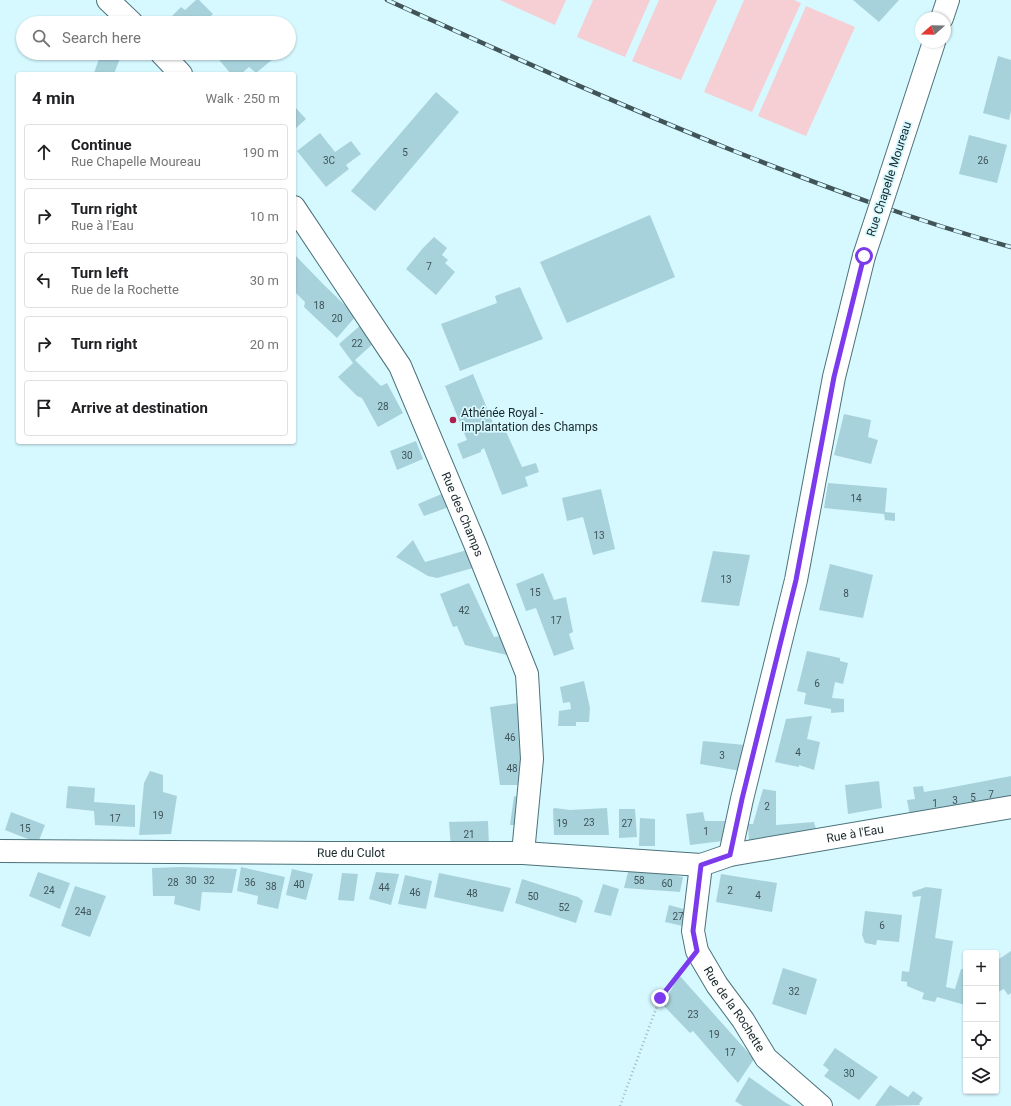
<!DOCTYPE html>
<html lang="en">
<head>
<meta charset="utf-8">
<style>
  body { margin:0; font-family:Roboto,sans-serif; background:#f6f6f6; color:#202124 }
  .controls { position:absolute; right:12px; bottom:12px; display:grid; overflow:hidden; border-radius:4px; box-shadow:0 1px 3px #0004 }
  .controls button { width:36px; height:36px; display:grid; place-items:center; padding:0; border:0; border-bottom:1px solid #e0e0e0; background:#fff; color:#202124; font:20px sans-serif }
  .compass { position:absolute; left:915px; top:12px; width:36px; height:36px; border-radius:50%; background:#fff; box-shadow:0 1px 3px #0004; rotate:250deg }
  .stop { position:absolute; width:12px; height:12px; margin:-9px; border:3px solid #7c3aed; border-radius:50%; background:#fff }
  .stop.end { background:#7c3aed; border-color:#fff; box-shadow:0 1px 4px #0008 }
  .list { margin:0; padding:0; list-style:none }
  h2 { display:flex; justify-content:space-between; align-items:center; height:52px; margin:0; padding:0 16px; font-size:17px }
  h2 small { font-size:13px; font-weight:400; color:#757577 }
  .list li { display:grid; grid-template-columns:26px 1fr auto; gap:12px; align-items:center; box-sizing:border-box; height:56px; margin:0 8px 8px; padding:0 8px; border:1px solid #e0e0e0; border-radius:4px }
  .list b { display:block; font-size:15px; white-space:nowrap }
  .list p { margin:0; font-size:13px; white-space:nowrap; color:#757577 }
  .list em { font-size:13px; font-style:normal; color:#757577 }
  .icon { flex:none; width:22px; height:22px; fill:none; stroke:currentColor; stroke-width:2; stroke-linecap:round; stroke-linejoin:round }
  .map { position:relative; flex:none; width:1011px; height:1106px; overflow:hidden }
  .search { position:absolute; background:#fff; box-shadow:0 1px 3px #0004; left:16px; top:16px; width:280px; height:44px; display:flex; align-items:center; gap:10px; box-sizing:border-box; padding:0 14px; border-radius:22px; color:#757577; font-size:15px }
  .panel { position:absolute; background:#fff; box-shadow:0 1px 3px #0004; left:16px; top:72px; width:280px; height:372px; border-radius:4px }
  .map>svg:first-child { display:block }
  .green { fill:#f5cfd4 }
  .building { fill:#a8d2db }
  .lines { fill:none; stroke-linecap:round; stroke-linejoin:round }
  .minor-casing { stroke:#4c727a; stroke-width:24 }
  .path { stroke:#9dbac0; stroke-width:2.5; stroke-dasharray:1 3; stroke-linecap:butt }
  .minor { stroke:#fff; stroke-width:22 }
  .rail-casing { stroke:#415458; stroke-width:4.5 }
  .rail { stroke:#d6f8ff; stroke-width:3; stroke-dasharray:9; stroke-linecap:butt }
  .minor-bridge-casing { stroke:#4c727a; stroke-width:24; stroke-linecap:butt }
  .minor-bridge { stroke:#fff; stroke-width:22 }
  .route { stroke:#7c3aed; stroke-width:5 }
  .poi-dot { fill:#af1e4c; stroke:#d6f8ff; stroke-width:1.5 }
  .labels { text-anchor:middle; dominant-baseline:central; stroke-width:3.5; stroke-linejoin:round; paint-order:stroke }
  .number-label { font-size:10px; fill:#3d5358 }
  .street-label { font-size:12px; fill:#19292c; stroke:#d6f8ff }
  .poi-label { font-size:12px; fill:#19292c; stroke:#d6f8ff; text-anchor:start }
</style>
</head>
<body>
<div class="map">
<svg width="1011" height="1106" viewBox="0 0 1011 1106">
  <rect width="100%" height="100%" fill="#d6f8ff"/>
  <path class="green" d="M500,0h66l-11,25z
    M593,0h57l-25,57 -48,-20z
    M659,0h58l-36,80 -49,-19z
    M744,0h50l7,3 -49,109 -48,-20z
    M806,6l49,21 -49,109 -48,-20z"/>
  <path class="building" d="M196,0h3l14,14 -9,9h-39l16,-16 4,3z
    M853,0h46l-20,22z
    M101,53h21l-8,21 -20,-1z
    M217,53h51l5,6 -17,14 -7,-6 -8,7h-10l-16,-19z
    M998,56l13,4v51l-2,9 -26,-7z
    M436,92l23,20 -84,99 -24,-20z
    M294,106l12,13 -12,11z
    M320,133l15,19 16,-11 10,13 -15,11 3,4 -23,18 -29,-36z
    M969,135l38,10 -10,38 -38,-9z
    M650,215l25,62 -108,46 -27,-61z
    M434,237l13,11 -5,7 6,5 -3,3 10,9 -19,23 -30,-26 17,-21z
    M294,254l30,31 32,31 -19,22 -33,-31 1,-5 -11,-11z
    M520,287l23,52 -83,32 -19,-47 56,-21 -2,-7z
    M362,324l13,18 -20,18 26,26 6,-3 16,30 -25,14 -16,-29 -5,-2 -19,-19 15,-14 -14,-19z
    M473,374l23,56 8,-3 18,40 14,-4 3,9 -14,5 3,9 -26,9 -18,-47 -3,2v2l-18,7 -6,-15 10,-4 -22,-54z
    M844,414l27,6 -3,17 10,3 -7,24 -37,-9z
    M416,441l7,18 -26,11 -7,-19z
    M828,483l59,5 -2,24 10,1v8l-10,-1 -1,-6 -60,-6z
    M601,489l14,60 -22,6 -10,-38 -16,4 -5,-23z
    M444,493l5,14 -25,9 -6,-12z
    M413,540l12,22 42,-12 6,18 -36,10 -9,-2 -32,-19z
    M713,551l37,4 -11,51 -38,-4z
    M830,564l43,11 -10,43 -44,-8z
    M543,573l11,27 12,-3 7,35 -4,2 5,15 -20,7 -18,-48 -10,3 -10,-27z
    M469,583l25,54 7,-1 6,19 -42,-10 -8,-19 -4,1 -13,-33z
    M807,651l33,7v3l8,2 -5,21 -8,-2 -3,16 12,1v13l-13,1v-4l-27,-5 2,-11 -9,-2z
    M584,681l6,27 -1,14h-13v4h-18l1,-15 12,-2 -1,-7 -7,1 -3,-16z
    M518,703l8,82h-26l-10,-78z
    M812,716l-5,23 13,3 -6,28 -15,-5v2l-24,-5 11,-43z
    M703,741l42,4 -4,26 -41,-7z
    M150,771l13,4v17l14,4 -6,38 -32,1 5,-52z
    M1011,776v27l-100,18 -4,-21 8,-1 -2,-12 10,-1 1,6 19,-3z
    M879,781l3,27 -34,6 -3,-29z
    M68,786l27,2 -1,14 41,3v22l-40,-2 -1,-14 -28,-3z
    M763,789l13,2v34l38,-3 2,7h6l-73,15 -1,-20h5z
    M514,796l11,3 -2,26h-13z
    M555,808l15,2 37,-2 2,27h-55l-1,-26z
    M619,809h16l2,28 -18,1z
    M11,812l34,13 -7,18 -33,-13z
    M703,812l2,9h20l-2,20 -33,4 -4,-31z
    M640,818l15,1v27h-16z
    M488,821l1,25 -38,1 -2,-25z
    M182,867l55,2 -5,24 -30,-1 -2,19 -26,-7 1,-8h-22l-1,-28z
    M241,867l44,10 -7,32 -21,-5 1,-8 -21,-5z
    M292,869l21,5 -7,26 -20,-5z
    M38,872l32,11 -10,26 -31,-13z
    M376,872l23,2 -8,31 -22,-6z
    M628,872h24l31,5 -3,15 -56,-4z
    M342,873l16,1 -4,27 -16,-1z
    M439,873l72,15 -8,24 -69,-15z
    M721,874l56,9 -5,29 -56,-10z
    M405,875l27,6 -6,28 -28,-5z
    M522,879l56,18 5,4 -7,22 -61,-20z
    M603,884l16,5 -8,27 -17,-4z
    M75,886l31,10 -16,41 -29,-11z
    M926,887l16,2 -7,49 18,3 -7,46 9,2 6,-20 5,1 -1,35 -28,-8 -2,5 -13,-3 2,-6 -17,-7v-4l-6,-1 1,-10 7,1 12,-76 -8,1 -1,-5z
    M669,905l22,6 -4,16 -22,-5z
    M865,911l37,4 -3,27 -22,-2 -1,5 -11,-2 -3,-8z
    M1011,951v42l-3,2 -4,-6 -8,4v-32z
    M783,968l34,11 -11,36 -34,-11z
    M679,975l75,84 -16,24 -45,-52 -3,2 -27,-28z
    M835,1048l43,29 -19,23 -35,-24 5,-6 -6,-5z
    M749,1077l37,26 6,3h-49l-8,-5z
    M890,1085l18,12 5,-6 10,7 -4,6 1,1 -45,1z"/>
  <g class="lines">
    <defs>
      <g id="minor">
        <path d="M108,0l24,23"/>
        <path d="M942,18l6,-18"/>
        <path d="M161,53l20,21"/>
        <path d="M891,174l43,-132"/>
        <path id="s1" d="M294,207l106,159 75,178 52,130 5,85 -9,94"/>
        <path id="s2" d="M0,851l327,2h196l178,12 29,-10 281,-48"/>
        <path d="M730,855l12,-56 54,-219 38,-203 30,-121"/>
        <path id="s3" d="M701,865l-8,66 4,20 20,34 26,35 23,38 55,48"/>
      </g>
    </defs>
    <use href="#minor" class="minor-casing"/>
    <path class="path" d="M620,1106l40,-108 22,-29"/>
    <use href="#minor" class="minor"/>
    <defs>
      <path id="rail" d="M387,0c115,52 230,104 347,151 91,36 182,70 277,96"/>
    </defs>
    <use href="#rail" class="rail-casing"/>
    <use href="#rail" class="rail"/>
    <defs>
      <path id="minor-bridge" d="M864,256l27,-82"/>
    </defs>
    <use href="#minor-bridge" class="minor-bridge-casing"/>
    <use href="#minor-bridge" class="minor-bridge"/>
  </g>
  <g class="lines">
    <path class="route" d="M660,998l37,-47 -4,-20 8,-66 29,-10 12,-56 54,-219 38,-203 30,-121"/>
  </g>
  <circle class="poi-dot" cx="453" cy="420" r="4"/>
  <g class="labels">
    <g class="number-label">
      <text x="405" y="152">5</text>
      <text x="329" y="160">3C</text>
      <text x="983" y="160">26</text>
      <text x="429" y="266">7</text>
      <text x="319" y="305">18</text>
      <text x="337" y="318">20</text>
      <text x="357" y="343">22</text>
      <text x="383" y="406">28</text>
      <text x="407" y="455">30</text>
      <text x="856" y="498">14</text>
      <text x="599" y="535">13</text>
      <text x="726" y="579">13</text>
      <text x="535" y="592">15</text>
      <text x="846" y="593">8</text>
      <text x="464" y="610">42</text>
      <text x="556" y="620">17</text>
      <text x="817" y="683">6</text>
      <text x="510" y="737">46</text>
      <text x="798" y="752">4</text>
      <text x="722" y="755">3</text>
      <text x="512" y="768">48</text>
      <text x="991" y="794">7</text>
      <text x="973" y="797">5</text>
      <text x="955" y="800">3</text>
      <text x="935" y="803">1</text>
      <text x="767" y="806">2</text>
      <text x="158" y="815">19</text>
      <text x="115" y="818">17</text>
      <text x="589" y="822">23</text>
      <text x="562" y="823">19</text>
      <text x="627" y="823">27</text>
      <text x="25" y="828">15</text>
      <text x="706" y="831">1</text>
      <text x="469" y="834">21</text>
      <text x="191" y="880">30</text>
      <text x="209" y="880">32</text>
      <text x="639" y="880">58</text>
      <text x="173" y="882">28</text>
      <text x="250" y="882">36</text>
      <text x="667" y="883">60</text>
      <text x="299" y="884">40</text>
      <text x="271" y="886">38</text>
      <text x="384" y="887">44</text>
      <text x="49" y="890">24</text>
      <text x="730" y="890">2</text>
      <text x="415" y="892">46</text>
      <text x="472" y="893">48</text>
      <text x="758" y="895">4</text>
      <text x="533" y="896">50</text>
      <text x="564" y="907">52</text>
      <text x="83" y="911">24a</text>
      <text x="678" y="916">27</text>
      <text x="882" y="925">6</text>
      <text x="794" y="991">32</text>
      <text x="693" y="1014">23</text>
      <text x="714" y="1034">19</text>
      <text x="730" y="1052">17</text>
      <text x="849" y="1073">30</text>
    </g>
    <g class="street-label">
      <text transform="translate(889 179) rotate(-72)">Rue Chapelle Moureau</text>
      <text stroke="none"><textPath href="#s1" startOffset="352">Rue des Champs</textPath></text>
      <text stroke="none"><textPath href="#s2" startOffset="859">Rue à l'Eau</textPath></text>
      <text stroke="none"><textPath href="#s2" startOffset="351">Rue du Culot</textPath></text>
      <text stroke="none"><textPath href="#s3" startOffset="156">Rue de la Rochette</textPath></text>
    </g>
    <g class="poi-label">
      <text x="461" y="413">Athénée Royal -<tspan x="461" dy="14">Implantation des Champs</tspan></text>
    </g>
  </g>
</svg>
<div class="controls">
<button>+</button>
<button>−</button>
<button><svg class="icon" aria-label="locate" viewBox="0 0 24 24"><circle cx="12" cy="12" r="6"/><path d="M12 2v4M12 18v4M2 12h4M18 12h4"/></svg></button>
<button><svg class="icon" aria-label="layers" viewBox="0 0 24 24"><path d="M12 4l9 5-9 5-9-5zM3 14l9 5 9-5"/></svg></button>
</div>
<svg class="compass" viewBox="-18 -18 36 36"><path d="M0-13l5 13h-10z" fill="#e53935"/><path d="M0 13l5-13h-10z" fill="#757577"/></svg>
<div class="stop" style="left:864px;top:256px"></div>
<div class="stop end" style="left:660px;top:998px"></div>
<div class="search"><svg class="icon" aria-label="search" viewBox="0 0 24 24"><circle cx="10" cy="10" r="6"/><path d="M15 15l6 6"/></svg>Search here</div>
<section class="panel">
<h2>4 min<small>Walk · 250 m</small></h2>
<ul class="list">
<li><svg class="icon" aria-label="ahead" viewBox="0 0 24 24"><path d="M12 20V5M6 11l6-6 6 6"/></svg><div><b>Continue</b><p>Rue Chapelle Moureau</p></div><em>190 m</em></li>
<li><svg class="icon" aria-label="right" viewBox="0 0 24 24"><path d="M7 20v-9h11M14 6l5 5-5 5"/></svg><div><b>Turn right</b><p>Rue à l'Eau</p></div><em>10 m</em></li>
<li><svg class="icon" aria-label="left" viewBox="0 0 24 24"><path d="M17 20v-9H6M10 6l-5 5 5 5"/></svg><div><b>Turn left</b><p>Rue de la Rochette</p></div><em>30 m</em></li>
<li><svg class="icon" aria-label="right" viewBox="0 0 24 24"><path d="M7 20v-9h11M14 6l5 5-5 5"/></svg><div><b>Turn right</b></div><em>20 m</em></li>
<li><svg class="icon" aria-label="arrive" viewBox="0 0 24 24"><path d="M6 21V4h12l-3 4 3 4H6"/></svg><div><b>Arrive at destination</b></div></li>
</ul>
</section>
</div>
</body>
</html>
